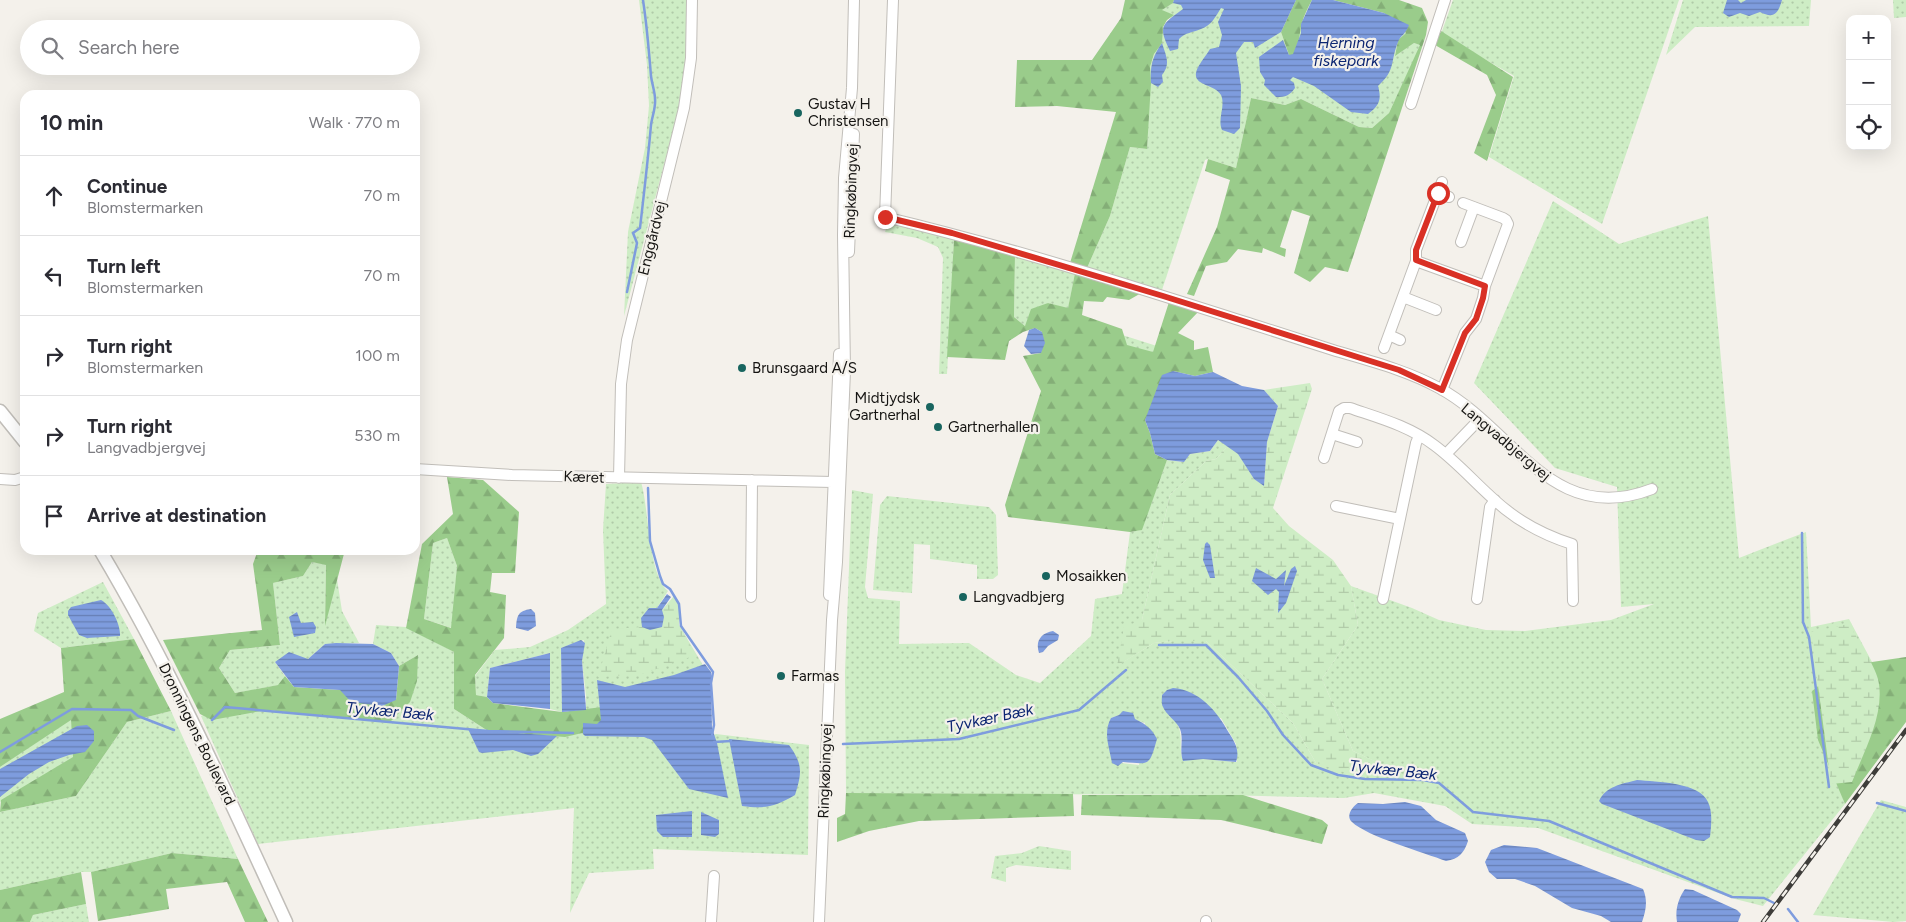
<!DOCTYPE html>
<html lang="en">
<head>
<meta charset="utf-8">
<style>
  body { margin:0; font-family:Figtree,sans-serif; background:#f7f7f7; color:#2b2b33 }
  .controls { position:absolute; right:15px; top:15px; display:grid; overflow:hidden; border-radius:10px; box-shadow:0 5px 20px #0002 }
  .controls button { width:45px; height:45px; display:grid; place-items:center; padding:0; border:0; border-bottom:1px solid #e1e1e2; background:#fff; color:#2b2b33; font:25px sans-serif }
  .stop { position:absolute; width:15px; height:15px; margin:-11px; border:4px solid #d93025; border-radius:50%; background:#fff }
  .stop.end { background:#d93025; border-color:#fff; box-shadow:0 1px 5px #0008 }
  .list { margin:0; padding:0; list-style:none }
  h2 { display:flex; justify-content:space-between; align-items:center; height:65px; margin:0; padding:0 20px; font-size:21px }
  h2 small { font-size:16px; font-weight:400; color:#7c7c81 }
  .list li { display:grid; grid-template-columns:32px 1fr auto; gap:15px; align-items:center; box-sizing:border-box; height:80px; padding:0 20px; border-top:1px solid #e1e1e2 }
  .list b { display:block; font-size:19px; white-space:nowrap }
  .list p { margin:0; font-size:16px; white-space:nowrap; color:#7c7c81 }
  .list em { font-size:16px; font-style:normal; color:#7c7c81 }
  .icon { flex:none; width:28px; height:28px; fill:none; stroke:currentColor; stroke-width:2; stroke-linecap:round; stroke-linejoin:round }
  .map { position:relative; flex:none; width:1906px; height:922px; overflow:hidden }
  .search { position:absolute; background:#fff; box-shadow:0 5px 20px #0002; left:20px; top:20px; width:400px; height:55px; display:flex; align-items:center; gap:12px; box-sizing:border-box; padding:0 18px; border-radius:28px; color:#7c7c81; font-size:19px }
  .panel { position:absolute; background:#fff; box-shadow:0 5px 20px #0002; left:20px; top:90px; width:400px; height:465px; border-radius:15px }
  .map>svg:first-child { display:block }
  .grass { fill:url(#grass-dots); fill-rule:evenodd }
  .forest { fill:url(#forest-firs); fill-rule:evenodd }
  .wetland { fill:url(#wetland-marsh) }
  .water { fill:url(#water-rules) }
  .lines { fill:none; stroke-linecap:round; stroke-linejoin:round }
  .stream { stroke:#7e9cde; stroke-width:2.5 }
  .minor-casing { stroke:#c1beb9; stroke-width:12 }
  .major-casing { stroke:#c1beb9; stroke-width:15 }
  .minor { stroke:#fff; stroke-width:10 }
  .major { stroke:#fff; stroke-width:12 }
  .rail-casing { stroke:#3e3d3a; stroke-width:4.5 }
  .rail { stroke:#f4f1eb; stroke-width:2.5; stroke-dasharray:8; stroke-linecap:butt }
  .route { stroke:#d93025; stroke-width:6 }
  .poi-dot { fill:#18655f; stroke:#f4f1eb; stroke-width:2 }
  .labels { text-anchor:middle; dominant-baseline:central; stroke-width:4.5; stroke-linejoin:round; paint-order:stroke }
  .poi-label { font-size:15px; fill:#151412; stroke:#f4f1eb; text-anchor:start }
  .street-label { font-size:15px; fill:#151412; stroke:#f4f1eb }
  .water-label { font-size:16px; font-style:italic; fill:#0d2672; stroke:#f4f1eb }
</style>
</head>
<body>
<div class="map">
<svg width="1906" height="922" viewBox="0 0 1906 922">
  <defs>
    <pattern id="grass-dots" width="8" height="8" patternUnits="userSpaceOnUse" patternTransform="scale(1.25)"><rect width="8" height="8" fill="#ceedc5"/><path d="M2 2h.1M6 6h.1" fill="none" stroke="#b0caa8" stroke-width="1.8" stroke-linecap="round"/></pattern>
    <pattern id="forest-firs" width="22" height="20" patternUnits="userSpaceOnUse" patternTransform="scale(1.25)"><rect width="22" height="20" fill="#9acc8b"/><path d="M5 1l3.5 6h-7zM16 11l3.5 6h-7z" fill="#84ae77"/></pattern>
    <pattern id="wetland-marsh" width="20" height="14" patternUnits="userSpaceOnUse" patternTransform="scale(1.25)"><rect width="20" height="14" fill="#ceedc5"/><path d="M1 5h8M5 5V1M11 12h8M15 12V8" fill="none" stroke="#b0caa8"/></pattern>
    <pattern id="water-rules" width="6" height="5" patternUnits="userSpaceOnUse" patternTransform="scale(1.25)"><rect width="6" height="5" fill="#7e9cde"/><path d="M0 2.5h6" fill="none" stroke="#667eb3"/></pattern>
  </defs>
  <rect width="100%" height="100%" fill="#f4f1eb"/>
  <path class="grass" d="M639,0h48v55l-8,53 -55,208 4,-84 17,-84 4,-42 -2,-41z
    M1174,0h122l-15,32 8,23 23,-55h21l73,33 -8,7 -3,15 19,-12 7,2 -32,68 -17,15 -13,-1 -58,-28 -16,6 -34,-7 -15,70 -28,-9 -3,1 -44,133 -74,-25 23,-52 20,-69 17,2 3,-82 13,-40 10,-12 -12,-5 12,-7z
    M1453,0h226l-77,224 -113,-67 25,-81 -73,-42z
    M1683,0h128l-2,26 -114,1 -29,28z
    M1893,0h13v17l-12,1z
    M1553,201l66,43 89,-28 31,342 67,-26 5,95 38,-8 23,43 -30,7 -5,112 8,23 -82,102 -28,-7 -197,-71 -66,-4 -27,-18 -71,-13 -30,5 -123,-3 -375,-2 -1,-121 7,-182 21,4 -8,93 3,11 32,3 -1,43 70,-1 47,32 24,8 51,-47 4,-37 27,-5 8,-62 11,-2 -72,-212 91,29 -29,110 15,60 21,-57 16,2 7,-8 20,-3 8,-11 10,6 -12,13 -10,2 -36,34 -28,125 -24,45 36,-22 19,-2h33l87,82 23,40 75,6 -38,-18 -31,-72 36,-54 -7,-39 61,22 27,12 47,10 39,1 86,-11 43,-16 -33,3 -4,-120 -62,-19 -81,-85zM1119,715l26,8 -6,42 -27,-3 -1,-44zM1221,718l15,26 1,18 -34,-3 -20,1c-5,-12 1,-23 -6,-37z
    M889,220l60,15 5,5 -7,134h-8l4,-116 -5,-11 -21,-9 -32,-6z
    M1015,255l60,18 -7,36 -20,-6 -23,23 -11,-9z
    M641,482c8,25 7,93 27,109l-11,17 -7,22 24,-34 5,10v19l28,47 2,65 7,-3 93,11 -1,110 -155,-6 1,20 -65,4 -19,40 4,-105 -316,36 -57,-128 24,-9 164,16 29,-68 -19,11 -8,-13 -18,-9 3,-19 30,2 48,25v57l34,22 114,-24 -16,3v-14l-4,-35 2,-21 -23,8 1,64 -12,-3v-56l-60,15 -3,29 -11,-2 -1,-19 20,-26 35,-3 38,-17 38,-26 -3,-74 3,-46z
    M887,496l102,11 7,8 2,60 -5,4h-16v-14l-47,-6v-14l-16,-1 -2,49 -39,-3 7,-85z
    M447,538l10,28 -5,62 -28,-9 9,-76z
    M312,562l14,2 -1,59 12,-44 5,32 17,32 -34,1 -17,15 -33,3 10,14 -6,9 -44,8 -16,-25 11,-18 50,-5 -7,-62 30,-7z
    M103,582l31,57 -73,9 -27,-17 4,-18z
    M171,711l67,148 -66,-6 -81,19h-10l-81,18v-78l76,-16 51,-74z
    M71,719l3,38 -74,45v-35z
    M1881,800l25,7v114l-12,1 -81,-7z
    M1039,846l32,5v19l-55,-5 -10,3v14l-15,-4 4,-22 27,-3z
    M86,904l3,18h-59l3,-7z"/>
  <path class="forest" d="M1125,0h49l-1,3 -11,7 12,5 -7,5 -4,7 -1,16 -8,11 -4,13 1,16 -4,66 -17,-2 -20,69 -23,52 -17,-5 46,-151 -59,-6 -42,1 2,-47h75l29,-42z
    M1296,0h16c-4,8 -8,15 -10,23 -3,10 -2,22 -9,32h-4l-8,-23z
    M1333,0h66l23,8 6,14 -2,13 -78,237 -23,-5 -15,15 -16,-9 16,-57 -18,-6 -12,37 6,2 -1,8 -22,-9 -1,5 -24,-4 -11,13 -21,4 -12,30 -7,-2 30,-67 13,-47 -25,-9 3,-12 28,9 15,-70 34,7 16,-6 58,28 13,1 17,-15 31,-68 -6,-2 -19,13 3,-16 8,-7 -22,-20z
    M1441,31l72,46 -26,84 -13,-8 22,-58 -9,-20 -52,-30z
    M954,240l61,15 -1,62 11,9 6,-17 17,-6 20,5 7,-35 68,19 -14,8 -22,-3 -4,5 -19,-1 -2,14 40,14 5,16 26,7 16,-50 30,9 -21,22 16,8v9l14,-3 5,25 -18,4 -22,-5 -28,49 5,13 5,21 12,6 -25,70 -12,2 -122,-15 -3,-12 36,-114 -18,-35 18,-3 1,-21 -7,-4 -12,4 -14,9 -4,19 -58,-3z
    M447,477l36,3 36,32 -4,61h-23l-2,19 16,3 -2,43 -29,37 1,20 11,2 6,6 69,9 40,-5 2,21 -39,9 -77,-6 -34,-22v-57l-48,-24 16,-84 31,-30zM447,538l10,28 -6,62 -27,-9 9,-76z
    M258,550h87l-20,76 1,-61 -14,-3 -9,14 -30,7 7,62 -50,5 -11,18 16,25 43,-8 7,-9 9,11 46,3 56,10 3,-34 19,-11 -1,26 -7,21 -21,21 -122,-13 -55,10 -12,-6 -37,-74 99,-10 -9,-66z
    M134,639l37,72 -44,11 -51,74 -76,16 1,-12 72,-43 -2,-37 -71,47v-48l64,-27 -3,-44z
    M1906,657v65l-61,82 -27,-64 -6,-49 30,-22 30,-7z
    M846,793l227,1 1,22 -155,5 -50,10 -32,11v-24l8,-4z
    M1082,795h161l79,25 6,5 -6,19 -101,-24 -140,-5z
    M172,853l66,6 30,63h-23l-18,-40 -61,7 3,20 -71,12 -7,-49z
    M81,872l5,32 -53,11 -3,7h-30v-32z"/>
  <path class="wetland" d="M1310,383l2,6 -39,119 16,18 44,34 18,26 7,39 -36,54 31,72 39,18 -33,8 -43,-14 -23,-40 -87,-82h-33l-19,2 -37,23 7,-39 18,-7 28,-125 36,-34 10,-2 12,-13 11,8 15,25 10,6 3,-43 11,-36 -14,-16z
    M674,596l5,10v19l17,30 -54,19 -44,3 14,-48 30,-2 8,3 12,-20z
    M1849,624c7,13 26,42 29,55 8,34 -14,72 -26,103l-21,2 -20,-152z"/>
  <path class="water" d="M1174,0h122l-15,32 -26,16 -2,-6h-9l-8,11 5,33 -1,42 -6,6 -12,-4c-5,-11 4,-24 -1,-35 -6,-11 -27,-9 -25,-22 1,-7 10,-17 14,-24l9,-2 3,-12 -4,-13 6,-13 -3,-1c-5,8 -10,18 -20,21 -9,4 -15,3 -22,10l-1,10 -8,2c-12,-25 -9,-26 13,-42l-2,-4 -8,-2z
    M1312,0h21l51,13 25,12c-3,9 -9,11 -11,17 -8,20 -2,28 -20,44 4,14 1,20 -10,28l-17,-2 -37,-26 -21,-9 -3,3 4,3 1,5c-6,8 -9,9 -19,9l-12,-12 1,-5 -5,-8 -1,-15 24,-17 6,15 4,-1 8,-21v-9z
    M1727,0h11l3,3 5,-3h36c-4,14 -8,19 -22,12l-11,4 -9,-3 -11,4 -6,-4z
    M1162,43c4,13 9,21 0,32l1,7 -5,5 -7,-4c-1,-16 1,-26 11,-40z
    M1035,328l7,4 3,11 -4,10 -10,1 -7,-8 5,-16z
    M1173,371l22,5 18,-4 29,14 22,4 14,16 -11,36 -3,44 -10,-7 -16,-25 -20,-14 -8,11 -20,3 -6,8 -17,-2 -12,-6 -5,-21 -5,-13 17,-45z
    M1207,542l3,3 5,33h-5l-7,-18 2,-16z
    M1295,566l2,5 -11,32 -8,10 1,-21 -3,-3 -8,6 -16,-14 4,-13 20,11 10,-9 -2,16 7,-17z
    M667,594l4,3 -9,13 2,7 -2,10 -12,3 -8,-3 -1,-9 8,-10h8z
    M101,600c10,5 20,25 19,36l-33,2 -8,-3 -11,-20v-4l3,-4z
    M531,609l4,4 1,13 -8,5 -12,-3c1,-13 2,-17 15,-19z
    M297,612l4,11 12,-1 3,5 -1,6 -21,4 -5,-20z
    M1053,631l6,4 -1,5 -10,6 -5,6 -4,1c-4,-12 2,-20 14,-22z
    M581,640l4,3 -3,18 4,47v2l-24,2 -1,-64z
    M336,643l37,1 18,9 8,13 -3,34 -14,6 -31,-4 -11,-12 -46,-3 -19,-25 14,-10 19,7 17,-15z
    M550,653v56l-57,-6 -6,-6 3,-29z
    M705,664l6,8 1,56 5,15 11,55 -39,-9 -37,-49 -8,-3 -59,-1 -2,-2v-11l14,1 4,-4 -4,-40 28,7 49,-12z
    M1173,688c26,2 44,23 56,45 6,9 11,18 7,29l-33,-3 -20,2c-4,-11 1,-22 -3,-32 -4,-9 -14,-14 -17,-22 -2,-3 -1,-9 -1,-12l5,-5z
    M1123,711l10,2 2,6c11,5 17,10 22,20 -8,28 -7,25 -34,23l-5,4 -6,-3c-3,-17 -9,-30 -1,-45l8,-3z
    M87,725l7,6v10l-9,11 -16,3 -20,7 -20,12 -29,23v-28l77,-43z
    M468,729l89,7 -19,18 -7,2 -18,-6 -31,3 -3,-1z
    M729,739l60,6c14,19 13,28 6,50 -20,12 -30,14 -53,11z
    M1637,780c19,2 63,2 71,22 5,10 3,25 2,35l-6,4 -8,-1 -94,-36 -3,-3c7,-15 23,-17 38,-21z
    M1405,802l16,4 15,14 29,13 3,8c-4,12 -9,18 -22,20 -21,-8 -80,-25 -94,-39 -7,-6 1,-16 6,-19l25,1z
    M692,811v26h-29l-6,-6 -1,-16z
    M701,812l18,8v14l-4,3 -14,-2z
    M1504,845l33,3 106,41c5,11 3,22 -1,33h-31l-10,-6 -29,-8 -37,-22 -20,-7h-18l-8,-7 -4,-10 6,-12z
    M1685,889l8,1 44,20 4,4 -3,8h-61c-2,-12 1,-23 8,-33z"/>
  <g class="lines">
    <path class="stream" d="M627,292l10,-49 -4,-10 7,-5c4,-35 8,-68 11,-103 1,-8 5,-18 4,-26 0,-7 -3,-15 -4,-23 -2,-25 -4,-50 -8,-76
      M648,488l2,53 10,35 3,8 7,5 9,15 2,22 32,46 -2,11 3,42 -2,10
      M1802,533l1,89 6,15 20,150
      M1159,645h47l32,32 29,34 16,24 28,30 27,10 27,4 58,1 16,3 34,29 76,9 183,76 32,1 12,6
      M212,720l13,-13 263,24 85,2
      M714,742l17,-1
      M843,744l116,-5 120,-29 47,-40
      M0,752l72,-43 59,1 7,6 36,14
      M1877,803l29,8
      M1788,909l10,13"/>
    <defs>
      <path id="minor" d="M893,0l-8,217c126,30 250,70 373,109 25,8 50,16 75,24 37,11 73,20 106,38 75,40 112,140 213,101
        M1411,104l34,-104
        M1438,193l11,4
        M1461,242l13,-35
        M849,252l5,-118
        M1416,261l69,25
        M1403,297l33,13
        M1389,335l11,5
        M1384,348l32,-87v-11l26,-68
        M1442,390l23,-57 11,-14 7,-21 2,-12 23,-62 -2,-4 -3,-2 -40,-15
        M1332,434l25,8
        M1446,454l28,-29 5,-8
        M1324,458l15,-47 5,-3h6c29,10 59,18 84,37 26,19 46,44 71,64 20,16 42,27 67,35l1,57
        M415,469l97,6 321,7
        M619,478l2,-94 6,-44 57,-232 7,-50 1,-58
        M0,479l15,1 10,-3
        M1336,506l64,13
        M829,595l10,-241
        M751,597l1,-117
        M1383,599l33,-156 3,-7
        M1477,599l13,-92 5,-7
        M711,922l3,-46
        M819,922l13,-302 5,-58 8,-191 -2,-136 1,-57 8,-90 2,-88
        M1206,922v-1"/>
      <path id="major" d="M0,411l25,31
        M100,550c71,119 128,246 186,372"/>
    </defs>
    <use href="#minor" class="minor-casing"/>
    <use href="#major" class="major-casing"/>
    <use href="#minor" class="minor"/>
    <use href="#major" class="major"/>
    <defs>
      <path id="rail" d="M1763,922l143,-192"/>
    </defs>
    <use href="#rail" class="rail-casing"/>
    <use href="#rail" class="rail"/>
  </g>
  <g class="lines">
    <path class="route" d="M885,217l67,16 211,63 236,74 43,20 23,-57 11,-14 7,-21 2,-12 -69,-26v-10l22,-57"/>
  </g>
  <g class="poi-dot">
    <circle cx="798" cy="113" r="5"/>
    <circle cx="742" cy="368" r="5"/>
    <circle cx="930" cy="407" r="5"/>
    <circle cx="938" cy="427" r="5"/>
    <circle cx="1046" cy="576" r="5"/>
    <circle cx="963" cy="597" r="5"/>
    <circle cx="781" cy="676" r="5"/>
  </g>
  <g class="labels">
    <g class="poi-label">
      <text x="808" y="104">Gustav H<tspan x="808" dy="17">Christensen</tspan></text>
      <text x="752" y="368">Brunsgaard A/S</text>
      <text x="920" y="398" text-anchor="end">Midtjydsk<tspan x="920" dy="17">Gartnerhal</tspan></text>
      <text x="948" y="427">Gartnerhallen</text>
      <text x="1056" y="576">Mosaikken</text>
      <text x="973" y="597">Langvadbjerg</text>
      <text x="791" y="676">Farmas</text>
    </g>
    <g class="street-label">
      <text transform="translate(851 191) rotate(-88)">Ringkøbingvej</text>
      <text transform="translate(652 238) rotate(-76)">Enggårdvej</text>
      <text transform="translate(1506 442) rotate(40)">Langvadbjergvej</text>
      <text transform="translate(584 477) rotate(2)">Kæret</text>
      <text transform="translate(197 734) rotate(64)">Dronningens Boulevard</text>
      <text transform="translate(825 771) rotate(-88)">Ringkøbingvej</text>
    </g>
    <g class="water-label">
      <text x="1346" y="42">Herning<tspan x="1346" dy="18">fiskepark</tspan></text>
      <text transform="translate(390 711) rotate(5)">Tyvkær Bæk</text>
      <text transform="translate(990 718) rotate(-12)">Tyvkær Bæk</text>
      <text transform="translate(1393 770) rotate(6)">Tyvkær Bæk</text>
    </g>
  </g>
</svg>
<div class="controls">
<button>+</button>
<button>−</button>
<button><svg class="icon" aria-label="locate" viewBox="0 0 24 24"><circle cx="12" cy="12" r="6"/><path d="M12 2v4M12 18v4M2 12h4M18 12h4"/></svg></button>
</div>
<div class="stop" style="left:1438px;top:193px"></div>
<div class="stop end" style="left:885px;top:217px"></div>
<div class="search"><svg class="icon" aria-label="search" viewBox="0 0 24 24"><circle cx="10" cy="10" r="6"/><path d="M15 15l6 6"/></svg>Search here</div>
<section class="panel">
<h2>10 min<small>Walk · 770 m</small></h2>
<ul class="list">
<li><svg class="icon" aria-label="ahead" viewBox="0 0 24 24"><path d="M12 20V5M6 11l6-6 6 6"/></svg><div><b>Continue</b><p>Blomstermarken</p></div><em>70 m</em></li>
<li><svg class="icon" aria-label="left" viewBox="0 0 24 24"><path d="M17 20v-9H6M10 6l-5 5 5 5"/></svg><div><b>Turn left</b><p>Blomstermarken</p></div><em>70 m</em></li>
<li><svg class="icon" aria-label="right" viewBox="0 0 24 24"><path d="M7 20v-9h11M14 6l5 5-5 5"/></svg><div><b>Turn right</b><p>Blomstermarken</p></div><em>100 m</em></li>
<li><svg class="icon" aria-label="right" viewBox="0 0 24 24"><path d="M7 20v-9h11M14 6l5 5-5 5"/></svg><div><b>Turn right</b><p>Langvadbjergvej</p></div><em>530 m</em></li>
<li><svg class="icon" aria-label="arrive" viewBox="0 0 24 24"><path d="M6 21V4h12l-3 4 3 4H6"/></svg><div><b>Arrive at destination</b></div></li>
</ul>
</section>
</div>
</body>
</html>
